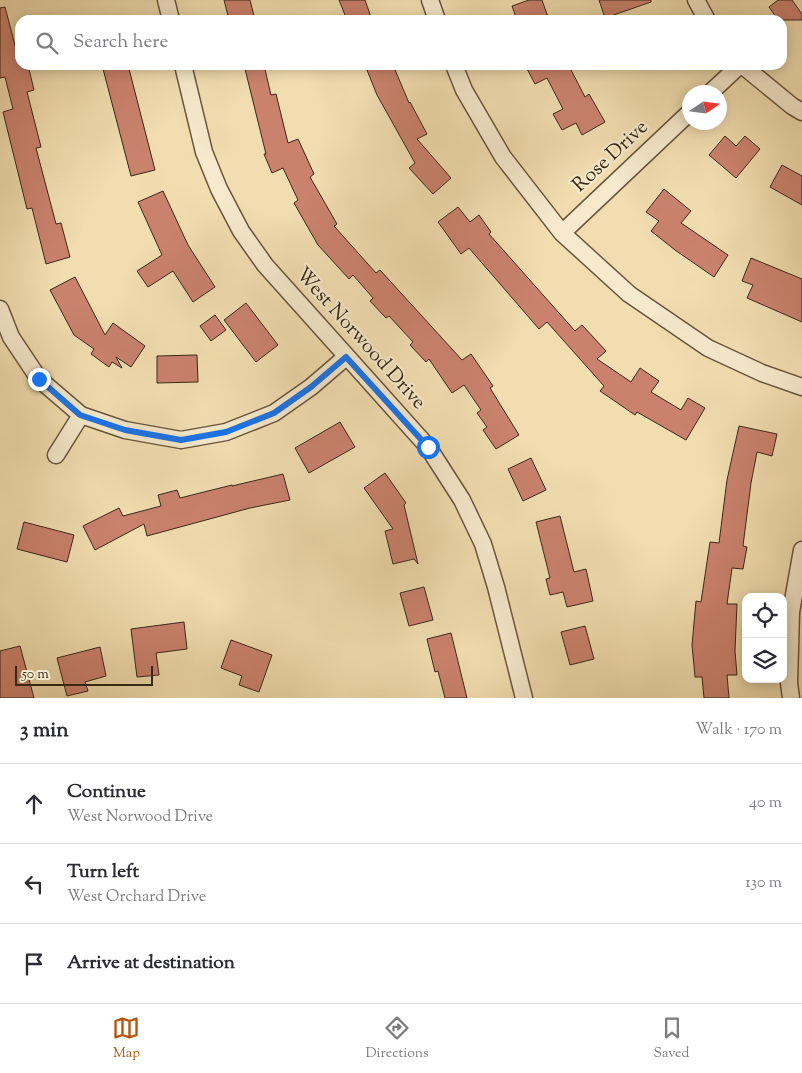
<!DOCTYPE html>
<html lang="en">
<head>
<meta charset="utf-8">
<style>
  body { margin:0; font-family:"Sorts Mill Goudy",serif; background:#f2f2f3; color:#2b2b33 }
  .controls { position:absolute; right:15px; bottom:15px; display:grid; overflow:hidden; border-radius:10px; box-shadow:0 2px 12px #0003 }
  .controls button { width:45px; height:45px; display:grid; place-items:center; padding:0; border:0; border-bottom:1px solid #e1e1e2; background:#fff; color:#2b2b33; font:25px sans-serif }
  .compass { position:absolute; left:682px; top:85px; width:45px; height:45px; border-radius:50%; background:#fff; box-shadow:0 2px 12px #0003; rotate:77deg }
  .scale { position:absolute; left:15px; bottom:12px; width:138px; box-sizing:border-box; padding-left:5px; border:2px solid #3a2816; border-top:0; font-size:14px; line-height:18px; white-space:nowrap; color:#3a2816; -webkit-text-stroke:4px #f6e9cc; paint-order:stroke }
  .stop { position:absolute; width:15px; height:15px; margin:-11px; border:4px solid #1a73e8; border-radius:50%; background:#fff }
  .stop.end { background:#1a73e8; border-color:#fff; box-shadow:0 1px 5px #0008 }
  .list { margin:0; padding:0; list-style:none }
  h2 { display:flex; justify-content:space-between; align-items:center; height:65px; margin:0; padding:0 20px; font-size:21px }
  h2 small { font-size:16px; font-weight:400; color:#7c7c81 }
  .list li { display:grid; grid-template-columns:32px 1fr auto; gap:15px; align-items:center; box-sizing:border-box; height:80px; padding:0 20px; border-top:1px solid #e1e1e2 }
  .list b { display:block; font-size:19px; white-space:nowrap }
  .list p { margin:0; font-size:16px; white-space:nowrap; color:#7c7c81 }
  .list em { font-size:16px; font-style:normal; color:#7c7c81 }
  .icon { flex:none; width:28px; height:28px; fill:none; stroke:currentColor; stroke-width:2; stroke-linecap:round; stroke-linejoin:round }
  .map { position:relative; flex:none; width:802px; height:698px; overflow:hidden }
  .search { position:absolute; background:#fff; box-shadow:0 2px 12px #0003; left:15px; right:15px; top:15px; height:55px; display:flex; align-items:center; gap:12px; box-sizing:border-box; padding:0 18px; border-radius:15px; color:#7c7c81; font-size:19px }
  .sheet { height:305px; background:#fff }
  nav { display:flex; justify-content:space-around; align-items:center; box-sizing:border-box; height:70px; border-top:1px solid #e1e1e2; background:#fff; font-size:14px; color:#7c7c81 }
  nav a { display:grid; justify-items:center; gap:2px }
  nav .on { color:#b45309 }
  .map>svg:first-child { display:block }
  .building { fill:#ca826d; stroke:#3a2816 }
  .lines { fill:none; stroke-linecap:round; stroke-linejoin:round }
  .street-casing { stroke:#68553c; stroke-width:19 }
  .street { stroke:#f6e9cc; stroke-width:16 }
  .route { stroke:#1a73e8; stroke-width:6 }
  .labels { text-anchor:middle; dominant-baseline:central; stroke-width:4.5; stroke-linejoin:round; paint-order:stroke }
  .street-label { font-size:20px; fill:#3a2816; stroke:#f6e9cc }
</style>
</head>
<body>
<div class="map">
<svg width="802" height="698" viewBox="0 0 802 698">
  <rect width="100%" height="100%" fill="#f1ddb0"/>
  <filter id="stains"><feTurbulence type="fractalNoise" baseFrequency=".004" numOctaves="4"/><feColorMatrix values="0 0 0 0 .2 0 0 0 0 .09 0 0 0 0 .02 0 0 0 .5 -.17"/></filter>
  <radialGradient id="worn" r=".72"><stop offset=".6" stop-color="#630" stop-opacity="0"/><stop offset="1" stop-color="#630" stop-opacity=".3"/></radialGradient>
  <path class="building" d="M224,0h26l5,20h-26z
    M339,0h26l7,20h-25z
    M529,0h13l6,17 -8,3h-23l-5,-14z
    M599,0h52v2l-46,16z
    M778,0h14l10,14v6h-24l-9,-13z
    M5,7l12,46 3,-1v13h8l6,25 -7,2 14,55 -5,1 20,76 5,-1 9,34 -24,7 -14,-56 -5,1 -24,-97 10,-3 -8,-32 -5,1v-70z
    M102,65h26l27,105 -24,6z
    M244,65h20l7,30 5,-1 12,49 10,-4 16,35 -4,3 27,47 -3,2 42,47 4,-3 82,90 9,-6 22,32 -3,2 29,47 -23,14 -13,-19 4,-3 -10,-14 4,-3 -17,-25 -12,8 -23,-34 -3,3 -16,-17 3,-3 -24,-26 -3,2 -16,-17 3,-3 -20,-23 -4,4 -31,-34 -24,-42 4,-3 -15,-32 -11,5 -8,-19h2z
    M365,65h28l16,38 1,-1 17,32 -10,5 34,39 -18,16 -24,-26 6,-5 -38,-68z
    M525,65h45l-1,1 16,31 4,-3 16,28 -23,13 -6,-12 -14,7 -9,-16 10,-5 -16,-31 -12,6z
    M725,136l11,10 9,-10 15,13 -24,29 -27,-23z
    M782,165l20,11v29l-32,-18z
    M664,189l27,22 -10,12 47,32 -14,22 -39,-27 -24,-19 8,-10 -13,-9z
    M163,191l25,54 27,42 -22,15 -20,-31 -25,16 -11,-16 25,-16 -24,-53z
    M458,207l12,15 9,-7 12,17 -2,2 86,97 7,-6 24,26 -9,8 34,23 9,-14 19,13 -8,11 30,18 7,-12 17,10 -19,32 -49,-28 -2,3 -35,-24 4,-5 -57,-64 -8,7 -70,-81 -8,6 -23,-32z
    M751,258l51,21v43l-55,-24 6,-13 -11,-4z
    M75,277l30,58 8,-12 32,23 -14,21 -15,-10 6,11 -10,-6 -3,5 -18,-13 3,-5 -20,-14 -24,-45z
    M246,303l32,42 -22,17 -32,-42z
    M215,315l11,15 -15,11 -11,-15z
    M197,355l1,27 -41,1v-27z
    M340,422l15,25 -46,26 -14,-25z
    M739,426l38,8 -5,22 -15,-4 -6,31 -8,63 4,1 -4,22 -11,-1 -5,36h10l-2,47 2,24h-10l2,23h-25l-2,-21h-7l-3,-32 4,-44 5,1 9,-60 9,1 8,-63z
    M531,458l15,32 -23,11 -15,-32z
    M385,473l21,30 -2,2 14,59 -4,-5 -21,5 -8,-33 8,-2 -29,-41z
    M283,474l7,26 -40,8 -103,28 -3,-12 -49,26 -12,-24 36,-18 4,8 38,-10 -3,-11 19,-5 3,8 52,-13v1z
    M560,516l14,56 12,-3 7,32 -26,6 -4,-15 -13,3 -4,-16 4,-1 -14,-56z
    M24,522l50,13 -7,27 -50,-13z
    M424,587l9,33 -24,6 -9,-33z
    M184,622l3,27 -31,4 3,22 -22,2 -6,-48z
    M585,626l9,33 -24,6 -9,-33z
    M451,633l16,65h-22l-7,-27 -3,1 -8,-33z
    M231,640l41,15 -13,37 -20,-7 3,-9 -21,-8z
    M20,646l14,52h-34v-47z
    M100,647l6,29 -21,6 3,9 -21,5 -10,-38z"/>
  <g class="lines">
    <defs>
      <path id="street" d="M166,0l5,20
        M430,0l7,20
        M696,0l11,20
        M183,65l21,87 15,37 22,42 24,34 163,182 34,53 21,44 13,43 28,111
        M454,65l10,25 39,67 59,76 67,61 79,54 54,25 40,14
        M742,65l50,41 10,6
        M711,92l29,-27
        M562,233l128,-121
        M0,309l11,28 28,42 42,36 44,15 56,10 45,-8 48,-19 37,-26 35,-30
        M56,455l25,-40
        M791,698l-2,-15 2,-71 11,-62"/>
    </defs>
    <use href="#street" class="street-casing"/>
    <use href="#street" class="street"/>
  </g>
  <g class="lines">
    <path class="route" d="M39,379l41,36 45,15 56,10 45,-8 48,-19 37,-26 35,-30 82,90"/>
  </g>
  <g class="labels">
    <g class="street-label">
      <text transform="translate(611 157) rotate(-43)">Rose Drive</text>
      <text transform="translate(360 339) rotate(48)">West Norwood Drive</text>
    </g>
  </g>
  <rect width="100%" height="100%" filter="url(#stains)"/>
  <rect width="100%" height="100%" fill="url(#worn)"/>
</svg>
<div class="controls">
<button><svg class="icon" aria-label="locate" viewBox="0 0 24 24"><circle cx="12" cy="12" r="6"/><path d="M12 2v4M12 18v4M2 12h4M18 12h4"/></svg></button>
<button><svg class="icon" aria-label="layers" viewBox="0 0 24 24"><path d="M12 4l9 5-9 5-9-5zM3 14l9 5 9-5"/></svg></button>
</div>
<svg class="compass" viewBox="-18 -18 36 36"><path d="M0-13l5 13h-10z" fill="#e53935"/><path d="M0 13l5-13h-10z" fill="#7c7c81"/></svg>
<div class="scale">50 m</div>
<div class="stop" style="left:428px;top:447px"></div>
<div class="stop end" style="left:39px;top:379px"></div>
<div class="search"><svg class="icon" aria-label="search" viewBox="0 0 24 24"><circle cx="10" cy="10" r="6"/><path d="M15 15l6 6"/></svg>Search here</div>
</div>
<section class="sheet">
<h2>3 min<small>Walk · 170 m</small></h2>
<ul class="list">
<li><svg class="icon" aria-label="ahead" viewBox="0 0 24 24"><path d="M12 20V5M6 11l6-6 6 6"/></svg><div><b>Continue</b><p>West Norwood Drive</p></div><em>40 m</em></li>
<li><svg class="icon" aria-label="left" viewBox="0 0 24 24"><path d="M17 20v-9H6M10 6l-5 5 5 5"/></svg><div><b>Turn left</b><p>West Orchard Drive</p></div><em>130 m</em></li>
<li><svg class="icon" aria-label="arrive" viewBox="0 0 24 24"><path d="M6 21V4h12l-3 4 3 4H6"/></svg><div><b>Arrive at destination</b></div></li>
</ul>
</section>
<nav>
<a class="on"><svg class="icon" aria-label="map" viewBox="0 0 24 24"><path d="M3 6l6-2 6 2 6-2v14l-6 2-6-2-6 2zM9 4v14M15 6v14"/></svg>Map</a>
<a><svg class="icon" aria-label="directions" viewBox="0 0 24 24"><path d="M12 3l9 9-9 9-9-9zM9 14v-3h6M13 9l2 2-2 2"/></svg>Directions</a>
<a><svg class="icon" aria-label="saved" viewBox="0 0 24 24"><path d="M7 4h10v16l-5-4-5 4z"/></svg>Saved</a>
</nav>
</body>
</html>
